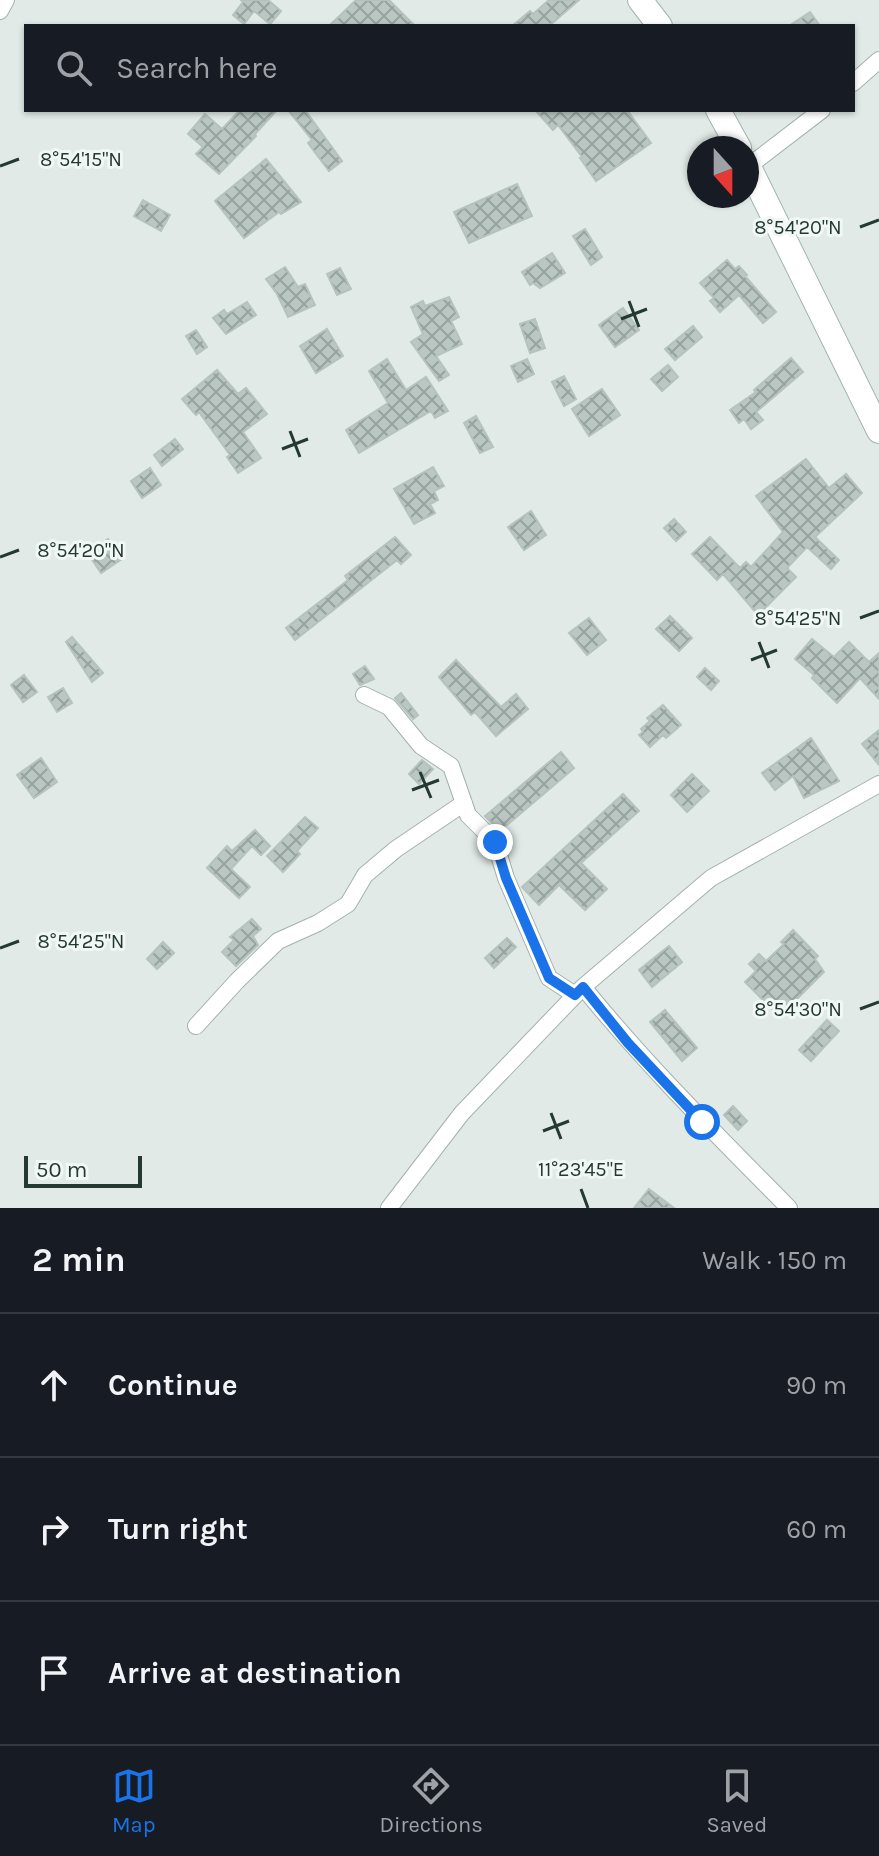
<!DOCTYPE html>
<html lang="en">
<head>
<meta charset="utf-8">
<style>
  body { margin:0; font-family:Karla,sans-serif; background:#20242c; color:#f1f3f6 }
  .compass { position:absolute; left:687px; top:136px; width:72px; height:72px; border-radius:50%; background:#171b24; box-shadow:0 2px 6px #0004; rotate:159deg }
  .scale { position:absolute; left:24px; bottom:20px; width:118px; box-sizing:border-box; padding-left:8px; border:4px solid #243933; border-top:0; font-size:22px; line-height:28px; white-space:nowrap; color:#243933; -webkit-text-stroke:6px #f1f7f4; paint-order:stroke }
  .stop { position:absolute; width:24px; height:24px; margin:-18px; border:6px solid #1a73e8; border-radius:50%; background:#fff }
  .stop.end { background:#1a73e8; border-color:#fff; box-shadow:0 2px 8px #0008 }
  .list { margin:0; padding:0; list-style:none }
  h2 { display:flex; justify-content:space-between; align-items:center; height:104px; margin:0; padding:0 32px; font-size:34px }
  h2 small { font-size:26px; font-weight:400; color:#9ea1a6 }
  .list li { display:grid; grid-template-columns:52px 1fr auto; gap:24px; align-items:center; box-sizing:border-box; height:144px; padding:0 32px; border-top:2px solid #363941 }
  .list b { display:block; font-size:30px; white-space:nowrap }
  .list em { font-size:26px; font-style:normal; color:#9ea1a6 }
  .icon { flex:none; width:44px; height:44px; fill:none; stroke:currentColor; stroke-width:2; stroke-linecap:round; stroke-linejoin:round }
  .map { position:relative; flex:none; width:879px; height:1208px; overflow:hidden }
  .search { position:absolute; background:#171b24; box-shadow:0 2px 6px #0004; left:24px; right:24px; top:24px; height:88px; display:flex; align-items:center; gap:20px; box-sizing:border-box; padding:0 28px; border-radius:0px; color:#9ea1a6; font-size:30px }
  .sheet { height:536px; background:#171b24 }
  nav { display:flex; justify-content:space-around; align-items:center; box-sizing:border-box; height:112px; border-top:2px solid #363941; background:#171b24; font-size:22px; color:#9ea1a6 }
  nav a { display:grid; justify-items:center; gap:4px }
  nav .on { color:#1a73e8 }
  .map>svg:first-child { display:block }
  .building { fill:url(#building-cross-hatch); stroke:#b5c3bd; stroke-width:2 }
  .lines { fill:none; stroke-linecap:round; stroke-linejoin:round }
  .minor-casing { stroke:#a5b1ad; stroke-width:18 }
  .secondary-casing { stroke:#a2b4ae; stroke-width:26 }
  .minor { stroke:#fff; stroke-width:16 }
  .secondary { stroke:#fff; stroke-width:24 }
  .route { stroke:#1a73e8; stroke-width:10 }
  .ticks { fill:none; stroke:#243933; stroke-width:3 }
  .ticks-label { font-size:20px; text-anchor:middle; fill:#243933; stroke:#f1f7f4; stroke-width:6; stroke-linejoin:round; paint-order:stroke }
</style>
</head>
<body>
<div class="map">
<svg width="879" height="1208" viewBox="0 0 879 1208">
  <defs>
    <pattern id="building-cross-hatch" width="8" height="8" patternUnits="userSpaceOnUse" patternTransform="scale(2)"><rect width="8" height="8" fill="#bac7c2"/><path d="M0 0l8 8M0 8l8-8" fill="none" stroke="#97a39e"/></pattern>
  </defs>
  <rect width="100%" height="100%" fill="#e1eae6"/>
  <path class="building" d="M241,0h27l13,11 -11,13 -16,-13 -10,13 -11,-9 10,-13z
    M356,0h33l26,26h-86z
    M549,0h30l-30,26h-37l18,-15 3,3z
    M810,12l10,14h-31z
    M240,110h37l-22,24 1,2 -37,38 -23,-20 7,-7 -15,-13 17,-20 17,15z
    M288,110h17l37,51 -13,10 -21,-28 4,-3z
    M535,110h92l24,33 -55,38 -16,-23 2,-1 -24,-32 -5,5z
    M266,159l35,43 -20,12 -2,-2 -35,26 -29,-37z
    M517,184l15,32 -63,27 -15,-31z
    M143,200l27,15 -9,16 -27,-15z
    M585,229l17,28 -11,8 -18,-29z
    M552,253l13,20 -25,15 -7,-5 -3,2 -8,-13z
    M727,260l8,9 4,-3 8,9 -2,1 31,36 -13,11 -24,-28 -19,17 -10,-11 4,-3 -14,-15z
    M285,267l13,20 7,-3 10,21 -27,12 -11,-23 -11,-15z
    M340,268l11,21 -14,6 -10,-21z
    M449,297l10,20 -8,4 11,23 -26,12 13,19 -10,6 -28,-39 12,-8 -12,-27 12,-6 2,5z
    M247,302l9,13 -30,19 -13,-16 11,-8 3,4z
    M623,308l16,22 -24,17 -16,-22z
    M535,319l10,29 -15,5 -10,-29z
    M693,326l9,11 -27,23 -10,-11z
    M327,329l16,27 -27,17 -16,-27z
    M196,330l11,17 -10,7 -11,-18z
    M791,358l12,14 -47,40 7,8 -12,9 -7,-10 -5,4 -9,-13 26,-18 -2,-2z
    M387,359l19,31 20,-13 22,34 -13,7 -4,-7 -72,42 -13,-23 42,-27 -19,-32z
    M527,359l7,15 -16,8 -7,-16z
    M668,365l10,12 -16,14 -11,-12z
    M217,370l21,24 8,-6 21,26 -24,18 18,26 -23,15 -11,-16 3,-2 -31,-43 -3,3 -14,-16z
    M564,376l12,23 -12,7 -12,-24z
    M602,389l18,26 -31,21 -17,-27z
    M476,416l17,31 -13,6 -16,-30z
    M175,439l8,10 -21,17 -8,-11z
    M806,459l23,29 17,-14 16,19 -47,44 24,23 -8,9 -24,-22 -20,21 9,9 -38,38 -35,-41 -6,6 -25,-26 18,-17 30,31 6,-6 5,5 32,-35 -27,-36z
    M433,467l11,19 -10,5 4,9 -8,4 5,9 -21,11 -20,-35z
    M150,468l11,17 -19,13 -11,-17z
    M531,511l15,24 -22,15 -16,-23z
    M674,519l12,13 -10,9 -12,-13z
    M395,537l16,18 -10,9 -4,-4 -102,80 -9,-12 62,-48 -3,-4z
    M108,539l14,20 -21,14 -14,-21z
    M670,616l22,22 -13,13 -23,-22z
    M589,618l17,22 -19,15 -18,-22z
    M72,637l31,36 -11,9 -26,-40z
    M812,639l22,18 15,-15 20,20 10,-9v46l-19,-21 -23,25 -25,-25 2,-3 -19,-16z
    M456,660l45,47 15,-13 12,15 -32,27 -21,-24 -4,3 -32,-38z
    M365,666l9,13 -14,6 -7,-11z
    M705,668l14,13 -8,9 -14,-13z
    M24,675l13,17 -14,10 -12,-17z
    M63,688l9,15 -15,9 -9,-15z
    M401,693l17,22 -5,4 -18,-21z
    M663,705l18,20 -15,13 -3,-3 -13,12 -11,-12 4,-3 -2,-3 9,-8 -3,-3z
    M879,730v35l-17,-21z
    M811,738l28,43 -35,17 -11,-22 -18,14 -13,-17z
    M561,752l13,16 -74,63 -15,-15z
    M41,758l16,24 -23,16 -17,-23z
    M422,760l11,9 -14,15 -10,-10z
    M692,774l17,17 -22,21 -16,-17z
    M623,794l16,17 -58,52 26,26 -22,21 -26,-25 -20,20 -17,-18z
    M305,817l13,11 -21,23 3,3 -17,18 -16,-16z
    M255,830l15,16 -9,9 -9,-9 -21,23 19,18 -11,11 -32,-30 20,-22 5,5z
    M252,919l9,10 -8,7 5,9 -22,21 -14,-14 12,-12 -4,-3z
    M793,930l25,26 -3,3 9,13 -36,36 -4,-3 -8,8 -31,-31 11,-11 -7,-7 10,-10 7,7 18,-17 -3,-2z
    M507,938l9,9 -22,21 -9,-10z
    M163,942l11,11 -17,16 -10,-10z
    M669,946l13,16 -30,25 -13,-17z
    M665,1010l32,38 -15,13 -32,-39z
    M827,1020l12,11 -28,30 -12,-11z
    M733,1106l14,15 -9,9 -14,-15z
    M649,1189l25,19h-40z"/>
  <g class="lines">
    <defs>
      <path id="minor" d="M0,11l6,-11
        M853,83l26,-23
        M749,166l73,-56
        M364,695l25,12 32,39 30,20 17,49 27,27 11,36 43,100 26,17
        M583,987c64,79 135,149 206,221
        M196,1026l41,-45 41,-40 40,-18 30,-19 17,-29 31,-26 68,-46
        M389,1208l73,-95 121,-126 128,-109 168,-94"/>
      <path id="secondary" d="M640,0l20,26
        M718,110l21,38
        M747,163l132,268"/>
    </defs>
    <use href="#minor" class="minor-casing"/>
    <use href="#secondary" class="secondary-casing"/>
    <use href="#minor" class="minor"/>
    <use href="#secondary" class="secondary"/>
  </g>
  <g class="lines">
    <path class="route" d="M495,842l11,36 43,100 26,17 8,-8 45,56 74,79"/>
  </g>
  <path class="ticks" d="M0,166l19,-7M860,227l19,-7M629,301l10,26M621,319l26,-10M290,431l10,26M282,449l26,-10M0,557l19,-7M860,618l19,-7M759,642l10,26M751,660l26,-10M420,772l11,26M412,790l27,-10M0,948l19,-7M860,1009l19,-7M551,1113l10,26M543,1131l26,-10M581,1189l7,19"/>
  <g class="ticks-label">
    <text x="81" y="166">8°54'15"N</text>
    <text x="798" y="234">8°54'20"N</text>
    <text x="81" y="557">8°54'20"N</text>
    <text x="798" y="625">8°54'25"N</text>
    <text x="81" y="948">8°54'25"N</text>
    <text x="798" y="1016">8°54'30"N</text>
    <text x="581" y="1176">11°23'45"E</text>
  </g>
</svg>
<svg class="compass" viewBox="-18 -18 36 36"><path d="M0-13l5 13h-10z" fill="#e53935"/><path d="M0 13l5-13h-10z" fill="#9ea1a6"/></svg>
<div class="scale">50 m</div>
<div class="stop" style="left:702px;top:1122px"></div>
<div class="stop end" style="left:495px;top:842px"></div>
<div class="search"><svg class="icon" aria-label="search" viewBox="0 0 24 24"><circle cx="10" cy="10" r="6"/><path d="M15 15l6 6"/></svg>Search here</div>
</div>
<section class="sheet">
<h2>2 min<small>Walk · 150 m</small></h2>
<ul class="list">
<li><svg class="icon" aria-label="ahead" viewBox="0 0 24 24"><path d="M12 20V5M6 11l6-6 6 6"/></svg><div><b>Continue</b></div><em>90 m</em></li>
<li><svg class="icon" aria-label="right" viewBox="0 0 24 24"><path d="M7 20v-9h11M14 6l5 5-5 5"/></svg><div><b>Turn right</b></div><em>60 m</em></li>
<li><svg class="icon" aria-label="arrive" viewBox="0 0 24 24"><path d="M6 21V4h12l-3 4 3 4H6"/></svg><div><b>Arrive at destination</b></div></li>
</ul>
</section>
<nav>
<a class="on"><svg class="icon" aria-label="map" viewBox="0 0 24 24"><path d="M3 6l6-2 6 2 6-2v14l-6 2-6-2-6 2zM9 4v14M15 6v14"/></svg>Map</a>
<a><svg class="icon" aria-label="directions" viewBox="0 0 24 24"><path d="M12 3l9 9-9 9-9-9zM9 14v-3h6M13 9l2 2-2 2"/></svg>Directions</a>
<a><svg class="icon" aria-label="saved" viewBox="0 0 24 24"><path d="M7 4h10v16l-5-4-5 4z"/></svg>Saved</a>
</nav>
</body>
</html>
